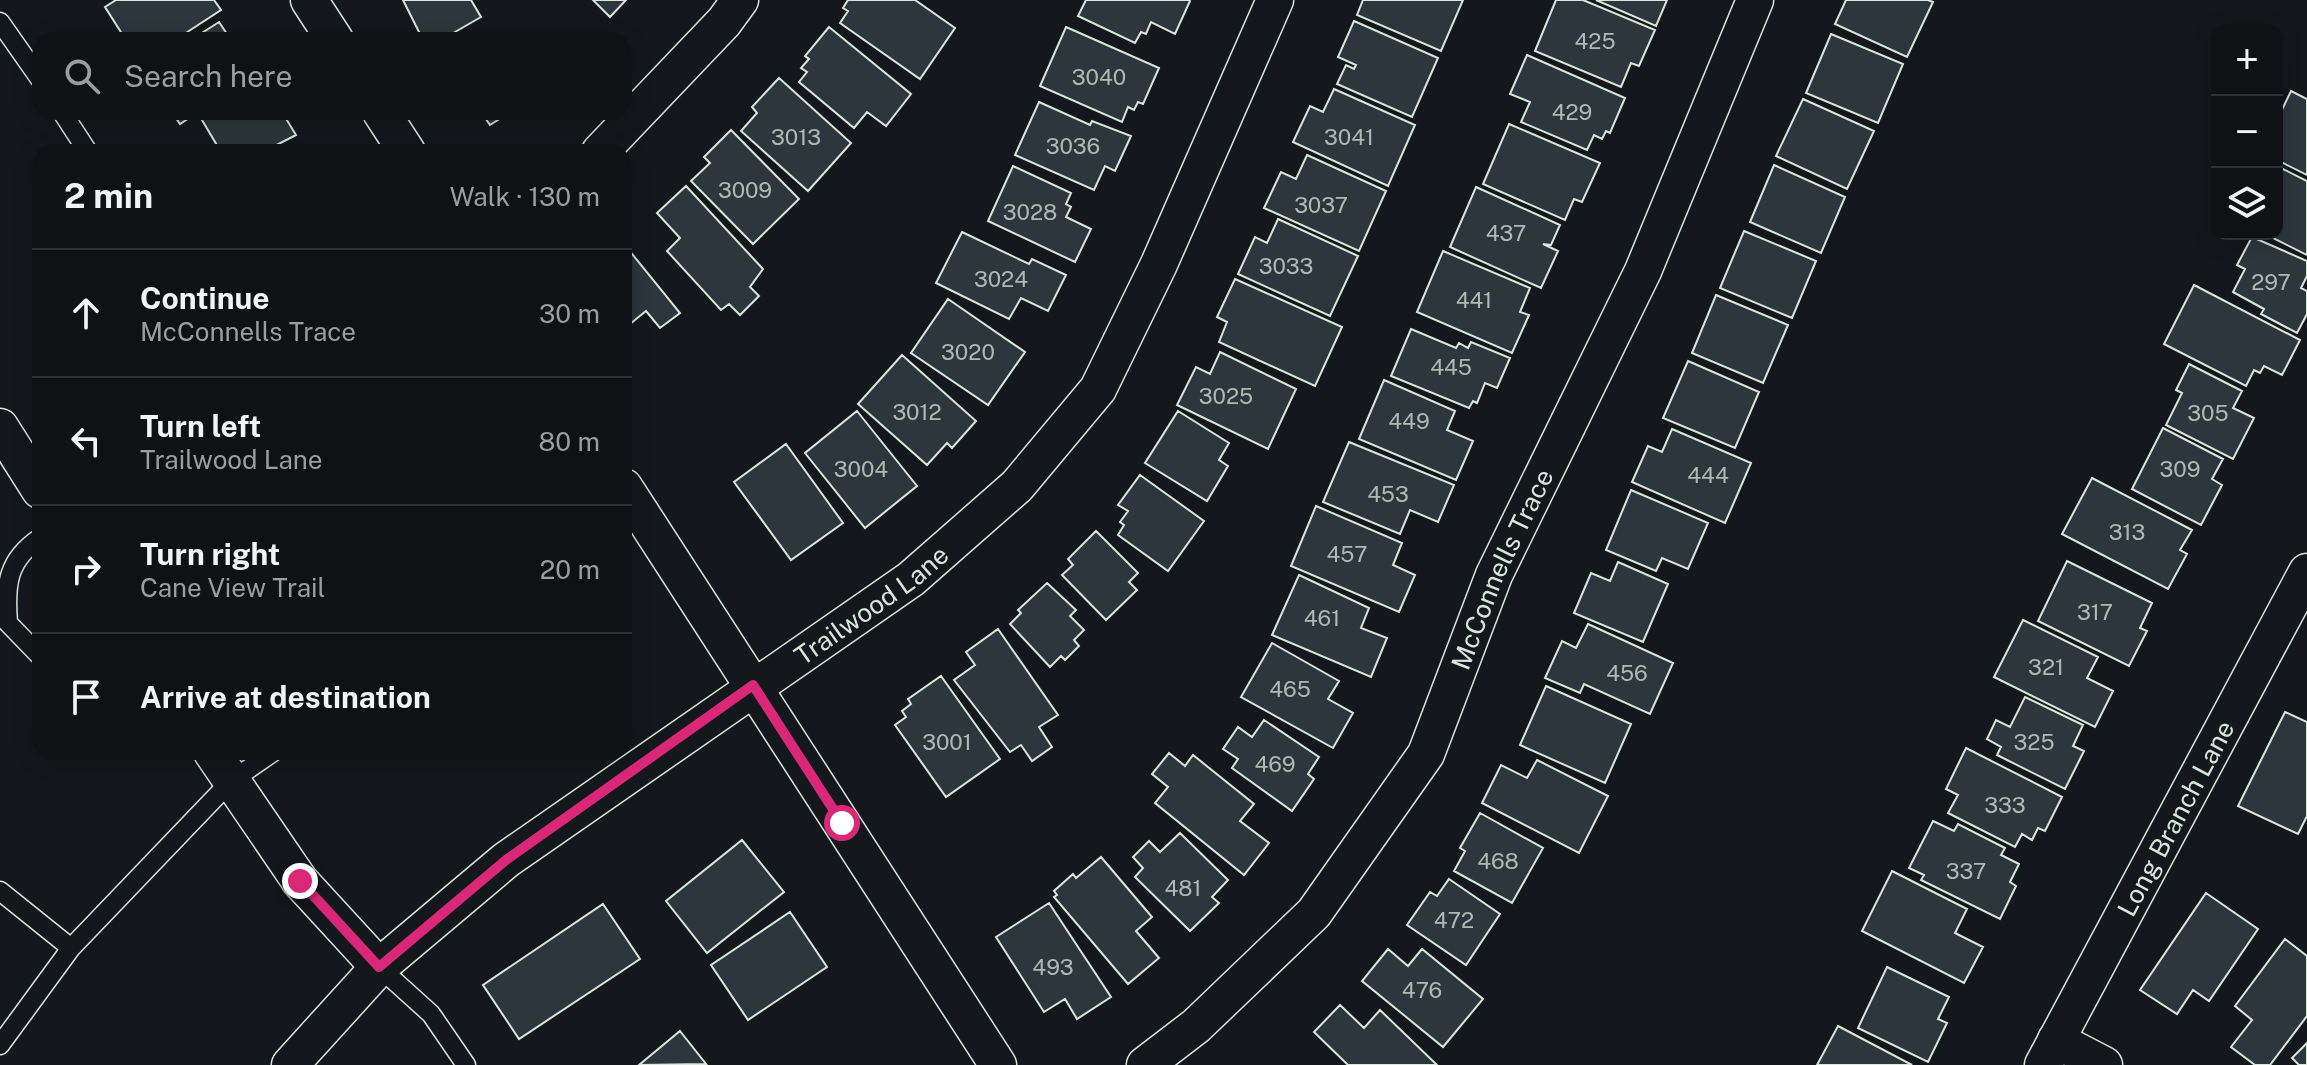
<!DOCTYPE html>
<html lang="en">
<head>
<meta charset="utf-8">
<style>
  body { margin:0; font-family:"Public Sans",sans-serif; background:#181b1e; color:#f1f3f6 }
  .controls { position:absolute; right:24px; top:24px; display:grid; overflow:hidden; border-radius:16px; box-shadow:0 4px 20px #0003 }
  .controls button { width:72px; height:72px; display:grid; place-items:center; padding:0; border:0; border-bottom:2px solid #2f3234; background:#0f1215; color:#f1f3f6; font:40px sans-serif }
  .stop { position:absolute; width:24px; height:24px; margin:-18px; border:6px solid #db2777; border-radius:50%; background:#fff }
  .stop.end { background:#db2777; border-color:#fff; box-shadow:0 2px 8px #0008 }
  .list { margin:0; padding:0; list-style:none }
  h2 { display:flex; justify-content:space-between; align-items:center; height:104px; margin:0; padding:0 32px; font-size:34px }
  h2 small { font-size:26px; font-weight:400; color:#9b9ea0 }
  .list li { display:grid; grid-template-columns:52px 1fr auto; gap:24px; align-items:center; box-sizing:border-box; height:128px; padding:0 32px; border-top:2px solid #2f3234 }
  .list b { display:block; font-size:30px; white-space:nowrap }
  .list p { margin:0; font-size:26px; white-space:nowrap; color:#9b9ea0 }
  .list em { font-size:26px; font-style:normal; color:#9b9ea0 }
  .icon { flex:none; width:44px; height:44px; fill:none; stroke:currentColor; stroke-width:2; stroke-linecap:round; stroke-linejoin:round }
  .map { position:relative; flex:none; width:2307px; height:1065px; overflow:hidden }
  .search { position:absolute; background:#0f1215; box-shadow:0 4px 20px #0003; left:32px; top:32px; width:600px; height:88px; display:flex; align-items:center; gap:20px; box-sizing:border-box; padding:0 28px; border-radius:24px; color:#9b9ea0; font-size:30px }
  .panel { position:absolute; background:#0f1215; box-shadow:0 4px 20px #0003; left:32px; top:144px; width:600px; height:616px; border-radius:24px }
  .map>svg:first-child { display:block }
  .building { fill:#2c363c; stroke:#d8e6dc; stroke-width:2 }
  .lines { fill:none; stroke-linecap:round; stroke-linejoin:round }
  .lane-casing { stroke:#d8e6dc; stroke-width:21 }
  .street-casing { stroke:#d8e6dc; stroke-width:39 }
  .lane { stroke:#14181c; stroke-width:18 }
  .street { stroke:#14181c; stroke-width:36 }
  .route { stroke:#db2777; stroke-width:10 }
  .labels { text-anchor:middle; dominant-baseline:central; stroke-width:6; stroke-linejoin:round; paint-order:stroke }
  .number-label { font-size:22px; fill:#adbab4 }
  .street-label { font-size:26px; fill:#d8e6dc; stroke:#14181c }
</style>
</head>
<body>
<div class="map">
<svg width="2307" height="1065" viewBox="0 0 2307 1065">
  <rect width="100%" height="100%" fill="#14181c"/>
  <path class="building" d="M116,0h98l7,10 -46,30h-49l-21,-33z
    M403,0h68l10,17 -40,23h-18z
    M593,0h33l-16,17z
    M848,0h67l40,28 -35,51 -80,-56 8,-12 -5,-3z
    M1086,0h103l1,1 -15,33 -24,-12 -5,12 -5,-2 -6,11 -57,-27z
    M1363,0h100l-22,51 -84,-36z
    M1556,0h27l72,30 -16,36 -8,-3 -10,24 -86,-36z
    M1596,0h71l-11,26z
    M1846,0h82l5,2 -26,55 -72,-33z
    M1354,21l84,37 -26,59 -75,-33 9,-19 8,4 2,-4 -18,-8z
    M219,22l12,18h-40z
    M829,27l82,67 -25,32 -19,-14 -13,16 -55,-46 8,-10 -6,-4 8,-9 -4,-3z
    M1066,27l93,41 -16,36 -5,-2 -4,8 -6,-3 -6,15 -82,-36z
    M1831,34l72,30 -25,59 -72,-30z
    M1527,55l98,43 -15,35 -4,-2 -4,8 -8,-4 -7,15 -66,-28 9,-20 -20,-8z
    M779,78l72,65 -43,48 -67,-60 16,-18 -5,-6z
    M1334,89l81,36 -27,61 -95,-44 17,-36 13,6z
    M2291,91l16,8v76l-30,-15v-40z
    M1803,99l71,32 -27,58 -71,-33z
    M1039,102l51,23 2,-4 39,15 -16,35 -10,-5 -11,24 -79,-35z
    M172,112h26l-18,12z
    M216,112h66l14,23 -33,17h-42l-19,-32z
    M481,112h29l-20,13z
    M1509,124l91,39 -18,39 -8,-3 -9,21 -82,-36z
    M731,130l68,69 -46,45 -62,-63 19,-18 -6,-6z
    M1307,155l79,36 -27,60 -95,-43 17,-36 15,7z
    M1774,165l71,32 -24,56 -71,-31z
    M1013,166l58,27 -5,11 5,3 -5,10 25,12 -16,33 -87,-41z
    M2277,166l30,15v74l-42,-21h12z
    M686,186l77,83 -13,18 9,9 -19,19 -11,-11 -8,6 -54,-59 13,-13 -23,-25z
    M1476,187l84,38 -9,20 -8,-1 15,7 -17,37 -91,-41z
    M1278,219l80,37 -28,60 -92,-42 17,-37 12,6z
    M1744,231l72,30 -24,57 -72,-30z
    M962,232l67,32 3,-5 34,16 -18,36 -27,-13 -12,21 -73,-36z
    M2252,237l55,24v15l-6,12 6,3v23l-10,19 -36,-19 3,-5 -31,-17 12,-23 -8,-4z
    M624,244l56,69 -20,15 -14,-17 -22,18z
    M1443,251l87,37 -10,24 9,3 -17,38 -95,-41z
    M1235,279l107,48 -27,59 -96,-44 8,-20 -10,-5z
    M2194,285l106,55 -18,35 -18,-9 -4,7 -6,-3 -8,16 -82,-42z
    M1716,295l72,30 -25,58 -71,-30z
    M948,299l77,53 -37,53 -77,-52z
    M1411,329l45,19 3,-5 9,5 3,-6 39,16 -13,30 -12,-5 -8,20 -4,-2 -4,7 -78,-32z
    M1220,352l76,37 -28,60 -91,-44 19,-38 14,7z
    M902,355l74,66 -24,27 -5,-5 -20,22 -69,-61z
    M1688,361l71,31 -24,56 -72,-30z
    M2189,364l53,27 -9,17 21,10 -21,41 -67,-34 16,-32 -6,-3z
    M1384,380l71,31 -8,19 26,11 -17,39 -97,-41z
    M857,411l60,75 -52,42 -60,-75z
    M1178,411l51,32 -10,17 9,6 -21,35 -62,-38z
    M2163,428l60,31 -11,20 10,6 -21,40 -69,-36z
    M1672,429l79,34 -26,60 -93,-41 16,-36 14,6z
    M1349,442l105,43 -16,37 -28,-12 -10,24 -77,-32z
    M786,444l57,79 -52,37 -57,-78z
    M1140,475l64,46 -36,50 -50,-36 6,-10 -4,-3 8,-11 -10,-6z
    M2092,478l100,52 -12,20 7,4 -19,35 -106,-55z
    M1631,490l77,33 -20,46 -26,-11 -6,13 -50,-21z
    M1316,506l86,37 -9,22 22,10 -16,37 -108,-46z
    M1096,531l42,42 -9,9 8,8 -31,30 -44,-45 11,-10 -5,-6z
    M2067,561l85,42 -12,25 7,3 -18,35 -91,-45z
    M1618,562l50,22 -25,58 -69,-29 17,-40 19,8z
    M1299,575l70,33 -8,20 26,10 -16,39 -99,-42z
    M1047,583l29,27 -6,6 14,14 -10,10 5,6 -14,14 -4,-4 -11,11 -40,-43 11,-11 -3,-3z
    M2023,620l75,37 -11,21 26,13 -18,36 -101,-50z
    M1588,624l85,39 -23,51 -66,-30 -4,9 -35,-15 17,-37 14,7z
    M998,629l60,86 -19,12 13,20 -20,14 -11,-16 -11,7 -56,-72 21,-15 -9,-13z
    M1272,643l67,38 -11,18 25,14 -20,35 -92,-51z
    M941,676l59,83 -54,38 -51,-72 11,-8 -4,-6 9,-7 -3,-5z
    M1546,686l85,38 -26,59 -85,-38z
    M2025,697l58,28 -10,21 11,5 -19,38 -68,-34 4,-8 -14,-8 9,-19 14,7z
    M2285,712l22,10v94l-9,18 -60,-28z
    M1264,720l55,37 -11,17 6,5 -22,32 -60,-43 6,-9 -15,-10 15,-22 14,10z
    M1966,748l96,49 -17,34 -7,-3 -6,12 -10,-6 -7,13 -67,-34 10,-18 -12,-6z
    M1169,753l16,13 8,-11 61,49 -14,17 29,22 -25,32 -89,-72 13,-16 -16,-13z
    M1537,760l71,36 -29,57 -97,-50 19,-38 26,13z
    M1480,813l63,35 -31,55 -58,-32 11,-20 -5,-3z
    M1933,821l21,10 4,-7 47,24 -4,7 18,9 -9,18 6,4 -16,33 -79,-39 3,-5 -15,-7z
    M1180,833l48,47 -16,17 7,6 -29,28 -55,-54 8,-9 -10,-11 16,-16 11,11z
    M742,840l42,52 -77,61 -41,-52z
    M1101,857l51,60 -16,14 23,27 -31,26 -74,-87 3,-2 -3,-4 19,-17 3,4z
    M1892,871l75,38 -12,24 28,14 -19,36 -102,-52z
    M1449,879l51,35 -34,51 -59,-40 23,-33 7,4z
    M2206,893l52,36 -49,72 -16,-11 -16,24 -37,-24z
    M1049,903l62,94 -34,22 -12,-20 -21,13 -48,-75z
    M603,904l37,55 -121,80 -36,-54z
    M790,912l37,55 -79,53 -37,-55z
    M2285,939l22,17v60l-37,49h-15l-24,-18 21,-27 -17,-14z
    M1388,949l20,17 14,-17 61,50 -40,48 -81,-66z
    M1887,967l62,30 -11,22 9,4 -19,39 -70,-34z
    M1340,1005l24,23 16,-18 57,55h-89l-34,-33z
    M1838,1026l74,39h-95z
    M680,1031l26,33 -67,1z
    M2307,1043v22h-8l-7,-7z"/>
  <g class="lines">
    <defs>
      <path id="lane" d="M0,22l40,57
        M62,112l26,40
        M40,538c-33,22 -35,47 -32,85l32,33
        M0,891l71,57
        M379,967l52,47 35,51
        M0,1045l71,-97 160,-167 42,-29"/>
      <g id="street">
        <path d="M309,0l26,40"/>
        <path d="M381,112l26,40"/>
        <path d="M600,152l124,-130 16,-22"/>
        <path d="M0,427l40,63"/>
        <path d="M624,487l374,578"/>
        <path d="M212,752l88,129 79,86"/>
        <path d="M2056,1040l48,25"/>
        <path id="s1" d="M290,1065l89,-98 127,-107 405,-281 106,-93 81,-97 61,-125 116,-264"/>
        <path id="s2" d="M1145,1065l51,-39 118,-113 112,-159 68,-179 149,-304 112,-271"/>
        <path id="s3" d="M2043,1065l264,-493"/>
      </g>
    </defs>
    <use href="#lane" class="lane-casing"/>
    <use href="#street" class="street-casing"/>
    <use href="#lane" class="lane"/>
    <use href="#street" class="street"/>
  </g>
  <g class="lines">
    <path class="route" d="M300,881l79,86 127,-107 247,-175 89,138"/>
  </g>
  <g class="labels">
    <g class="number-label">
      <text x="1595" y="41">425</text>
      <text x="1099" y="77">3040</text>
      <text x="1572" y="112">429</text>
      <text x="796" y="137">3013</text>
      <text x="1349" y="137">3041</text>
      <text x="1073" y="146">3036</text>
      <text x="745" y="190">3009</text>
      <text x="1321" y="205">3037</text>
      <text x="1030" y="212">3028</text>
      <text x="1506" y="233">437</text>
      <text x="1286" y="266">3033</text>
      <text x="1001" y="279">3024</text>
      <text x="2271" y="282">297</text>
      <text x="1474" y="300">441</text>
      <text x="968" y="352">3020</text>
      <text x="1451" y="367">445</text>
      <text x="1226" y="396">3025</text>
      <text x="917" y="412">3012</text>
      <text x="2208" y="413">305</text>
      <text x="1409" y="421">449</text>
      <text x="861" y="469">3004</text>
      <text x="2180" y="469">309</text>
      <text x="1708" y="475">444</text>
      <text x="1388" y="494">453</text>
      <text x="2127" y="532">313</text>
      <text x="1347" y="554">457</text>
      <text x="2095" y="612">317</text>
      <text x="1322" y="618">461</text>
      <text x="2046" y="667">321</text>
      <text x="1627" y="673">456</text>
      <text x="1290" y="689">465</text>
      <text x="947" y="742">3001</text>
      <text x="2034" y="742">325</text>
      <text x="1275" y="764">469</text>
      <text x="2005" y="805">333</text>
      <text x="1498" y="861">468</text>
      <text x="1966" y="871">337</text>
      <text x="1183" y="888">481</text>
      <text x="1454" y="920">472</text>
      <text x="1053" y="967">493</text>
      <text x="1422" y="990">476</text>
    </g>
    <g class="street-label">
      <text stroke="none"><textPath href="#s2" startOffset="622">McConnells Trace</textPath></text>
      <text stroke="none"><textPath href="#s1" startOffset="744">Trailwood Lane</textPath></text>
      <text stroke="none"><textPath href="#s3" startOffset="280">Long Branch Lane</textPath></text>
    </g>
  </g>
</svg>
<div class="controls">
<button>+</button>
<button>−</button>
<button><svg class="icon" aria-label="layers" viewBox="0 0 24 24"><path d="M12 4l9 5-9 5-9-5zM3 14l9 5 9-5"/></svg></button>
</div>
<div class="stop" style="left:842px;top:823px"></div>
<div class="stop end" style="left:300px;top:881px"></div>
<div class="search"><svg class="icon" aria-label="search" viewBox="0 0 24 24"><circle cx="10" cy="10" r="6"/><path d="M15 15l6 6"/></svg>Search here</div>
<section class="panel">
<h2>2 min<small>Walk · 130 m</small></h2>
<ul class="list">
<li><svg class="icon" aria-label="ahead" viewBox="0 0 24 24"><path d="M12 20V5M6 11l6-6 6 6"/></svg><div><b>Continue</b><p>McConnells Trace</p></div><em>30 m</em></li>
<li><svg class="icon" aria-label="left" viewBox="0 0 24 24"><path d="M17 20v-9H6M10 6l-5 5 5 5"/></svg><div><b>Turn left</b><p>Trailwood Lane</p></div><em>80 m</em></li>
<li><svg class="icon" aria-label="right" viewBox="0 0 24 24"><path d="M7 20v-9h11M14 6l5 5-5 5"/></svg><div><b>Turn right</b><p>Cane View Trail</p></div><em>20 m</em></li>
<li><svg class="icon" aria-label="arrive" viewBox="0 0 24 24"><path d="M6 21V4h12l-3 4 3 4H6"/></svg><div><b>Arrive at destination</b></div></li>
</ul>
</section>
</div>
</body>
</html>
